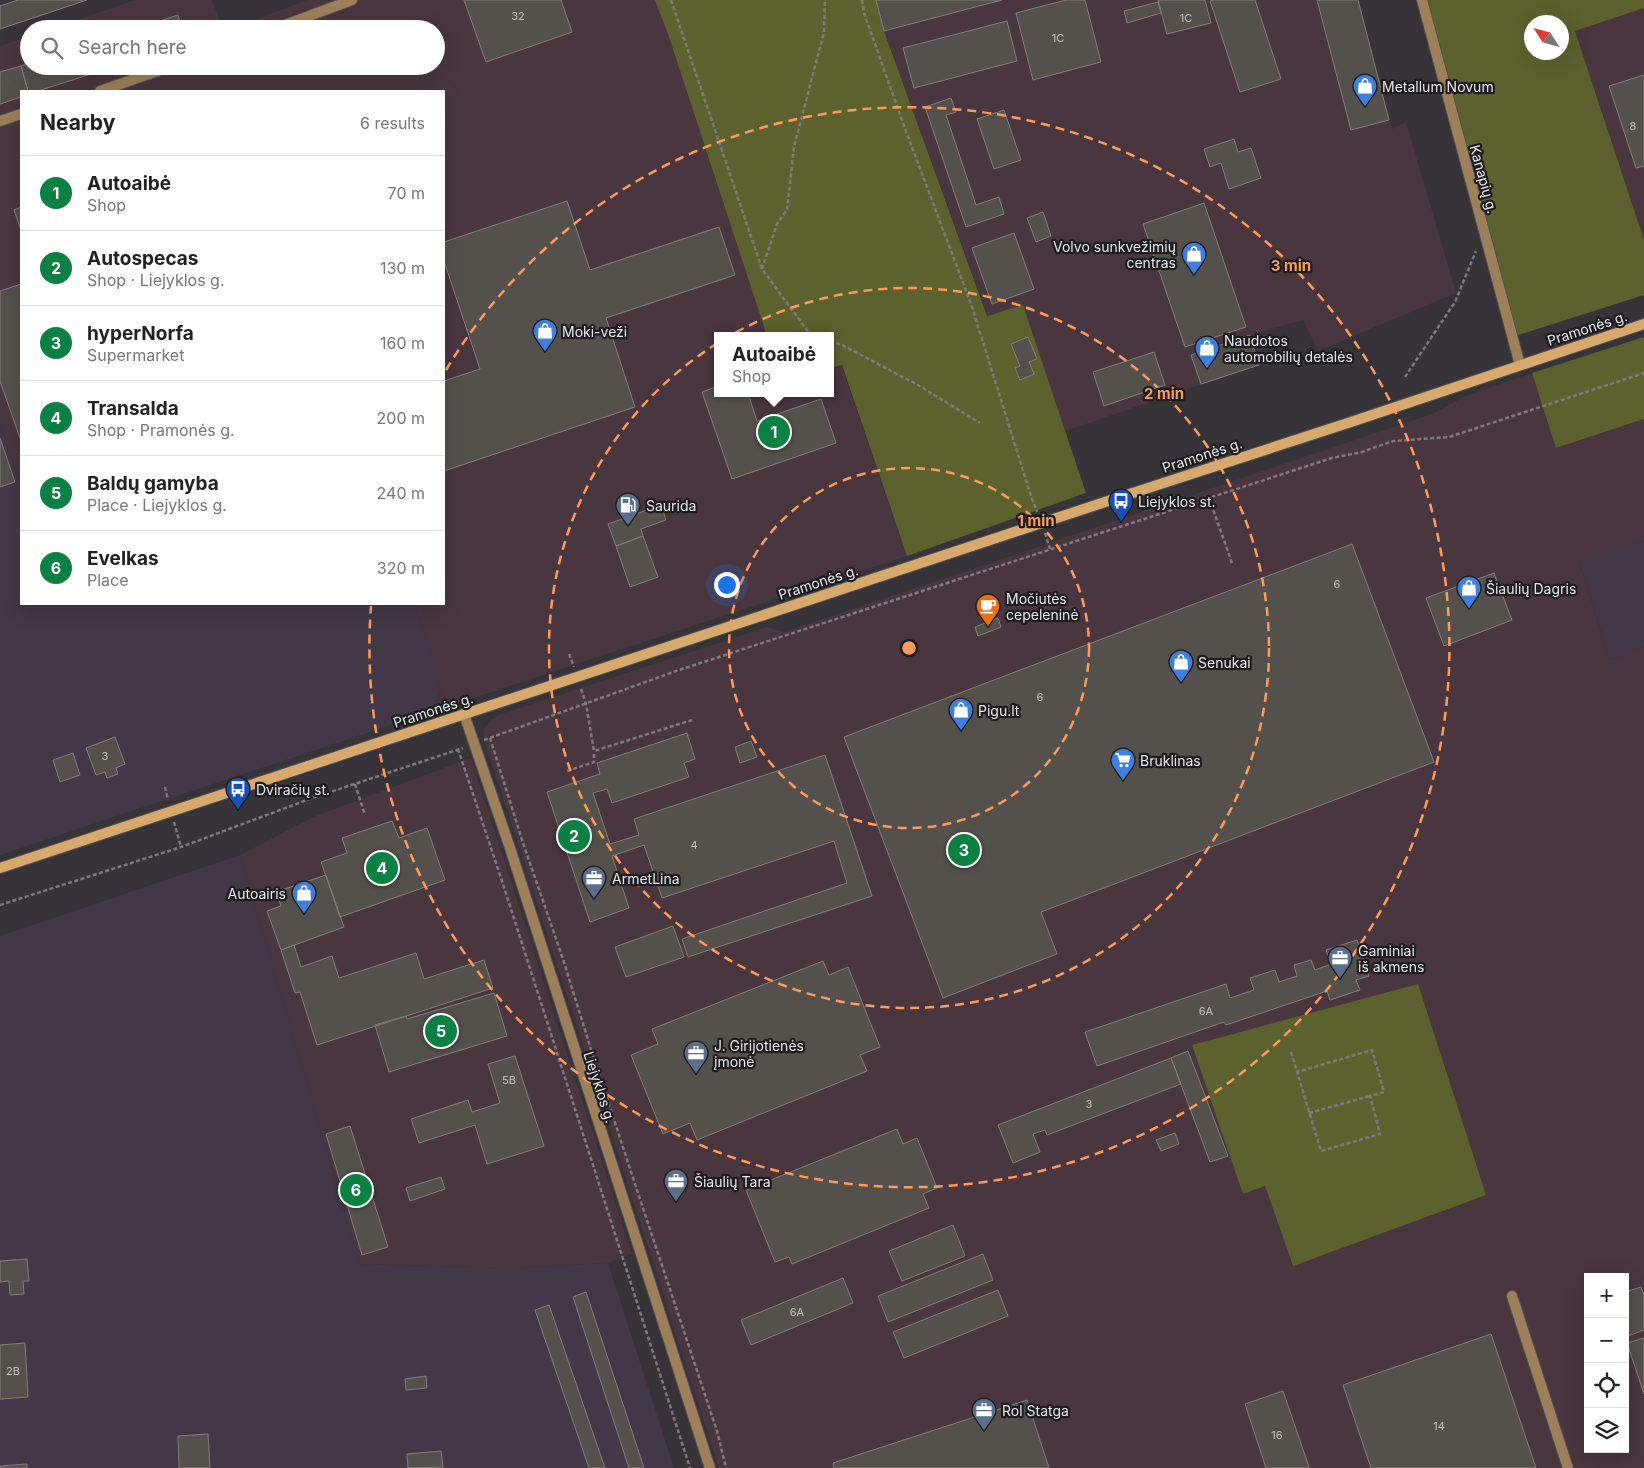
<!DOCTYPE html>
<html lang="en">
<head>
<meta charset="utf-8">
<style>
  body { margin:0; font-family:Inter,sans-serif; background:#f6f6f6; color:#222 }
  .controls { position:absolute; right:15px; bottom:15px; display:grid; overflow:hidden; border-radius:0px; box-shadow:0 5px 20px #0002 }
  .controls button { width:45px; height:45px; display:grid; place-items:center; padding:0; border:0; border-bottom:1px solid #e0e0e0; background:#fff; color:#222; font:25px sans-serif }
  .compass { position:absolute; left:1524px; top:15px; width:45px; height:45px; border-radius:50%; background:#fff; box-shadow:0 5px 20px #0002; rotate:306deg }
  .you { position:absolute; left:726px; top:584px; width:18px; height:18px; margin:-12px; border:4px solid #fff; border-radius:50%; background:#1a73e8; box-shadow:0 0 0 8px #1a73e833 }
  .badge { display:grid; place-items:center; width:32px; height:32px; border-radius:50%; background:#0b8043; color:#fff; font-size:16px; font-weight:700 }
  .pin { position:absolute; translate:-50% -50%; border:2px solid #fff; box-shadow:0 1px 5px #0006 }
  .popup { position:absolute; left:714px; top:332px; width:120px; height:65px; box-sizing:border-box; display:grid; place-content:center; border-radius:0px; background:#fff; filter:drop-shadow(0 1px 4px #0005); font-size:16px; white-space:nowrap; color:#767676 }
  .popup b { font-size:19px; color:#222 }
  .popup::after { content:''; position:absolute; left:50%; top:100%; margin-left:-10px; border:10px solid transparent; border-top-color:#fff }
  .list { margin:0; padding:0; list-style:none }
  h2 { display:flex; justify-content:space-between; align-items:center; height:65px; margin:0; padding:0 20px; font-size:21px }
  h2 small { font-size:16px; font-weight:400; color:#767676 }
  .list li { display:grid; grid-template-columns:32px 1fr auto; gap:15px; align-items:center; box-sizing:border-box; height:75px; padding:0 20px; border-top:1px solid #e0e0e0 }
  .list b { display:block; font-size:19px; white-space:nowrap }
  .list p { margin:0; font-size:16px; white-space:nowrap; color:#767676 }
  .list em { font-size:16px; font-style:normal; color:#767676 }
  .icon { flex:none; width:28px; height:28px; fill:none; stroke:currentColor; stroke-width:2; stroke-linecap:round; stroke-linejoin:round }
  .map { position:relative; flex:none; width:1644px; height:1468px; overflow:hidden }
  .search { position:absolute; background:#fff; box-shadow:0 5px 20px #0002; left:20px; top:20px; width:425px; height:55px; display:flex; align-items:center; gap:12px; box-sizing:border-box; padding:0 18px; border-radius:28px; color:#767676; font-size:19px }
  .panel { position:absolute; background:#fff; box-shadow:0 5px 20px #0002; left:20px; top:90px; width:425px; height:515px; border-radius:0px }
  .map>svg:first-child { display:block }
  .commercial { fill:#4a363e; fill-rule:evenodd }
  .industrial { fill:#423848 }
  .green { fill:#5c622e; fill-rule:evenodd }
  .building { fill:#54514d; stroke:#827f7b }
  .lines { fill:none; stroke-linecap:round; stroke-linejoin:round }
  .street-casing { stroke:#525054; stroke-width:12 }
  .secondary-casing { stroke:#525054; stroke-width:12 }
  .path { stroke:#7d7b7e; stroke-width:2.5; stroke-dasharray:4 2.5; stroke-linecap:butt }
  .street { stroke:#9d805a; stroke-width:10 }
  .secondary { stroke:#d7a96c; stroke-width:10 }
  .ring { fill:none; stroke:#ff9b5a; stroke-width:2.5; stroke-dasharray:9 6 }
  .labels { text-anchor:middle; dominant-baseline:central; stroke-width:4.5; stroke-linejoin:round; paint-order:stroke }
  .number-label { font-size:11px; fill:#c2c1c1 }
  .poi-label { font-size:14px; fill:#e7e6e8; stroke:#1d1c1e; text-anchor:start }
  .street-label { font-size:14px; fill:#e7e6e8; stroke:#1d1c1e }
  .centre { fill:#ff9b5a; stroke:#1d1c1e; stroke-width:2.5 }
  .ring-label { font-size:15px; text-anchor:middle; font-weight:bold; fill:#ff9b5a; stroke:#1d1c1e; stroke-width:4.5; stroke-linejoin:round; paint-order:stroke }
</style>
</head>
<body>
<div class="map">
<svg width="1644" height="1468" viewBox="0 0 1644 1468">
  <rect width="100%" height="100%" fill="#363438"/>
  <path class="commercial" d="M136,0h75l13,29h-174z
    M307,0h348l13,34 99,302h-49v57h112v-25l11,-3 66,191 -486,159 8,-4 9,-11 3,-12 -27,-84h30v-513h-423v395l-21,-63v-377l29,-10v30h407v-37h-206z
    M876,0h482l31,120 3,9 14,-7 50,171 -138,58 -15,-31 -53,15 9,30 -194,66 -42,-126 -35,12 -104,-286z
    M1644,8v232l-69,-209z
    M1532,373l25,75 87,-29v122l-65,21 31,98 34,-13v821h-925l-235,-729v-10l6,-8 11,-7 266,-87 18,5 647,-218 34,-18zM1418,984l-125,282 -28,-80 -21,8zM1588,1277h37v172h-37z
    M471,758l161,496 -24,9 -96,5 -152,-4 -120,-409 73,-38z"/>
  <path class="industrial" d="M0,423l21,63v118h393l27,84 -3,11 -9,12 -8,4 -421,140z
    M1644,541v106l-34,13 -31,-99z
    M240,855l120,409 152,4 96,-5 66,205h-674v-532z"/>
  <path class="green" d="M655,0h221l8,31 103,285 36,-11 63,188 -179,63 -65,-191 -12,3v-32h-63l-99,-302z
    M1422,0h222v8l-69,23 69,209v55l-132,42zM1532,22h30v30h-30z
    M1644,337v82l-88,29 -24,-75z
    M1418,984l68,211 -193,71 -28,-80 -22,8 -51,-149z"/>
  <path class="building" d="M18,0h69l-87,29v-23z
    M464,0h97l11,32 -86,30z
    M876,0h126l-118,31z
    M1066,0h19l16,62 -68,18 -17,-67z
    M1158,0h47l6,23 -44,11z
    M1213,0h42l26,79 -41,13 -30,-91z
    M1317,0h41l31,120 -38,10z
    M1158,2l3,11 -34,10 -3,-12z
    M178,15l4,14h-46z
    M1007,21l10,40 -103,27 -11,-40z
    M29,63v3h87l-78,25h-10l-7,-25z
    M21,66l7,25h-7v6l-21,7v-32z
    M1644,75v91l-8,2 -27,-82z
    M951,98l5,14 -10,3 30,90 23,-8 5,17 -38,13 -41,-120z
    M1004,110l17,50 -27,9 -17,-50z
    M1234,139l4,13 13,-4 10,30 -32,11 -8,-26 -11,4 -6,-18z
    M567,201l23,69 129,-43 16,48 -129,43 29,89 -191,64v-90l36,-12 -36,-108v-19z
    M1204,203l42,124 -61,20 -42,-123z
    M21,207v23l-7,-20z
    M1043,212l8,24 -15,6 -9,-24z
    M1014,233l20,56 -42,15 -20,-56z
    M21,284v157l-21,-60v-90z
    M1250,335l9,30 -58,19 -10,-29z
    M1028,337l9,22 -8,3 5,12 -14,6 -5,-12 5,-2 -9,-22z
    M1154,352l11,33 -61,21 -11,-34z
    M718,386v7h30l9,28 64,-22 15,44 -104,36 -30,-87z
    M0,438l15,44 -15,5z
    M661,505l5,15 -25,9 2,7 -27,10 -8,-22z
    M643,536l15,41 -28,10 -14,-41z
    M1352,544l82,218 -393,150 16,42 -114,44 -99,-261z
    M1494,573l18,47 -68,26 -18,-48z
    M998,618l3,9 -23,9 -3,-9z
    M687,733l8,26 -11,4 5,14 -77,26 -5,-14 -14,4 17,51 29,-9 -5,-16 191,-64 47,141 -184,61 -6,-18 165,-56 -13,-42 -172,57 -18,-53 -32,11 17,52 -39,14 -43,-130 53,-18 -3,-11z
    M115,737l10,27 -9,4 2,6 -11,4 -2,-6 -9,3 -10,-27z
    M751,741l6,16 -17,6 -5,-16z
    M73,753l7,22 -20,7 -7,-22z
    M392,821l7,17 28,-10 18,52 -105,37 -19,-55 26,-9 -5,-15z
    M326,875l18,52 -63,23 -14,-39 14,-5 -5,-14z
    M673,926l11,31 -58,20 -11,-30z
    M1357,940l12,36 -13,4 4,10 -30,10 -3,-9 -101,34 -2,-3 -127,44 -12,-34 141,-48 4,14 24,-8 -4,-12 25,-8 4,12 18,-6 -3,-11 17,-5 4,10 16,-6 -5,-14z
    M294,945l7,22 31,-11 7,22 77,-25 8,26 60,-19 9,28 -176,57 -17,-53 -5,1 -14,-43z
    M823,961l6,14 19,-8 32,80 -20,8 7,16 -170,69 -7,-17 -27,11 -32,-79 27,-11 -6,-15z
    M494,993l13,43 -118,36 -14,-47 31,-9 1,3z
    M1188,1051l40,105 -18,6 -39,-104z
    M515,1056l29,90 -57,18 -12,-39 -56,18 -8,-24 57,-19 4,12 28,-9 -12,-39z
    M1171,1058l10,26 -134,51 -2,-5 -12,4 7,18 -27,11 -15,-38z
    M350,1126l38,121 -26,8 -36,-121z
    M897,1129l6,15 14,-6 20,50 -14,6 6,14 -137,56 -3,-7 -14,5 -29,-72z
    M1175,1133l4,11 -18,7 -5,-11z
    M441,1177l4,12 -35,12 -4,-13z
    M953,1225l12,31 -63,25 -13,-30z
    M983,1254l10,26 -105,42 -10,-26z
    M27,1259l2,22h-6l1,13 -14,1 -1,-14 -9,1v-21z
    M843,1278l10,25 -102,42 -10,-25z
    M1641,1287l3,8v35l-16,6 -3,-8v-36z
    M998,1290l10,26 -104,42 -11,-26z
    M586,1292l58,176h-15l-56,-171z
    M549,1305l56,163h-16l-54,-158z
    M1491,1334l45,134h-165l-28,-83z
    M1644,1338v56l-17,-51z
    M25,1343l3,54 -28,2v-54z
    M426,1376l1,12 -21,2 -1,-11z
    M1283,1391l26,76 -4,1h-39l-21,-64z
    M1027,1400l22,68h-215l-1,-5z
    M208,1434l2,34h-31l-1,-32z
    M441,1451l2,16 -35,1 -1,-14z
    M27,1464v4h-27v-2z"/>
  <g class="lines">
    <defs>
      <path id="street" d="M1422,0l98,365
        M274,29l78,-29
        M100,91l72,-25
        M0,121l21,-7
        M464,714l46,134 200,620
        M1512,1296l56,172"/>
      <path id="secondary" d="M0,868l1102,-365 249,-81 293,-98"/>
    </defs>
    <use href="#street" class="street-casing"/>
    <use href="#secondary" class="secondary-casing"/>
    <path class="path" d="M671,0l91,269 47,64 7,3
      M862,0l2,13 40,113 67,178 60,192 6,16
      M762,269l15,-45 10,-14 7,-63 30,-115 1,-32
      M830,341l12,4 76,40 62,38
      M1405,377l50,-75 21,-51
      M1209,498l23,65
      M1045,533l5,16
      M569,654l5,13
      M581,689l5,15 8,47 98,-31
      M490,738l33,105 40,116 26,84 47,144 81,244 9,37
      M484,740l195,-70 653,-212 30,-6 31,-11 56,-4 195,-64
      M458,749l44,132 188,587
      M567,771l27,-9v-10
      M355,784l10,31
      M165,787l3,13
      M174,822l7,25
      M0,905l181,-58 134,-50 148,-49
      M1291,1052l30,99 59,-17 -10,-38 14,-4 -12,-42 -75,22
      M1309,1113l61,-17"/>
    <use href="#street" class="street"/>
    <use href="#secondary" class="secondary"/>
  </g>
  <g class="ring">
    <circle cx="909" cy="648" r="180"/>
    <circle cx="909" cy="648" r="360"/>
    <path d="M446 370A540 540 0 1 1 371 606"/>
  </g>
  <defs>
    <symbol id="shop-pin" viewBox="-11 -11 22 30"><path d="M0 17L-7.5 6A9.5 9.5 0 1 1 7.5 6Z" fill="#3f7fe0" stroke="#1d1c1e"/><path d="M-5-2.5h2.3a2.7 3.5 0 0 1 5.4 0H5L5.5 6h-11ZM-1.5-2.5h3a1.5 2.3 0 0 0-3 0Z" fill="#fff"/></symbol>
    <symbol id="bus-pin" viewBox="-11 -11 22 30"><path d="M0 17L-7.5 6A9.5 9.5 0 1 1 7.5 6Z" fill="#1a4fb4" stroke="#1d1c1e"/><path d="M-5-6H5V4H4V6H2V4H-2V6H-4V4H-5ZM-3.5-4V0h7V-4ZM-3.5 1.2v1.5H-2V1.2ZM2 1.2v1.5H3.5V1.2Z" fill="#fff"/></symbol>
    <symbol id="fuel-pin" viewBox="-11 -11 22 30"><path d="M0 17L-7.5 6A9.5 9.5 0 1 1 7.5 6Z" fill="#5c6f8a" stroke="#1d1c1e"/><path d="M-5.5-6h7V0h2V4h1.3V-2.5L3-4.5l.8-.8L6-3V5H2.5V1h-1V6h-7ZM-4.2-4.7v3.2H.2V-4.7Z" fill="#fff"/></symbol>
    <symbol id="cafe-pin" viewBox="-11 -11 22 30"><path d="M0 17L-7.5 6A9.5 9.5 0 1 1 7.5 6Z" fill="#e8710a" stroke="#1d1c1e"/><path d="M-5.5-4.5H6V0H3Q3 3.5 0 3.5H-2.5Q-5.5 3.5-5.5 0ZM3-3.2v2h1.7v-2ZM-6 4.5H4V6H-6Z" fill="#fff"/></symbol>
    <symbol id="supermarket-pin" viewBox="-11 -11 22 30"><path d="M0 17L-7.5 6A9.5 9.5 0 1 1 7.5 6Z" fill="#3f7fe0" stroke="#1d1c1e"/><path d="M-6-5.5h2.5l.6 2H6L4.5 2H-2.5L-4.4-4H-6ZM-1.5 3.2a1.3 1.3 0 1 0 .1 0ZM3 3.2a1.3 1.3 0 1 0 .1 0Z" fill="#fff"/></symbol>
    <symbol id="office-pin" viewBox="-11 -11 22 30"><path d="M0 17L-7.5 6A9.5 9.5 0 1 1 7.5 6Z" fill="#5c6f8a" stroke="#1d1c1e"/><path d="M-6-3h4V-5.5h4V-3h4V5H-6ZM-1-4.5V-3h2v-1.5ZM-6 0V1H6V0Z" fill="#fff"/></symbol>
  </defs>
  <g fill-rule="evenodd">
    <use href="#shop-pin" x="1351" y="72" width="28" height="38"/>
    <use href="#shop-pin" x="1180" y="240" width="28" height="38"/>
    <use href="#shop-pin" x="531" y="317" width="28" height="38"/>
    <use href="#shop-pin" x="1193" y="334" width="28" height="38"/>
    <use href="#bus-pin" x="1107" y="487" width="28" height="38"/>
    <use href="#fuel-pin" x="614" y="491" width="28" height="38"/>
    <use href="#shop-pin" x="1455" y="574" width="28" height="38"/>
    <use href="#cafe-pin" x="974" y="592" width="28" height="38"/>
    <use href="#shop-pin" x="1167" y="648" width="28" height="38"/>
    <use href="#shop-pin" x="947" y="696" width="28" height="38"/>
    <use href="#supermarket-pin" x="1109" y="746" width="28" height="38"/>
    <use href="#bus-pin" x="224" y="775" width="28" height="38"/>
    <use href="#office-pin" x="580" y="864" width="28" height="38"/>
    <use href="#shop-pin" x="290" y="879" width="28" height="38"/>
    <use href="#office-pin" x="1326" y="944" width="28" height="38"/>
    <use href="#office-pin" x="682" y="1039" width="28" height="38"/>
    <use href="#office-pin" x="662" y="1167" width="28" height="38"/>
    <use href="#office-pin" x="970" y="1396" width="28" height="38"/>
  </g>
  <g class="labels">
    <g class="number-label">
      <text x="518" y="16">32</text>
      <text x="1186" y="18">1C</text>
      <text x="1058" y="38">1C</text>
      <text x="1633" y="126">8</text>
      <text x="1337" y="584">6</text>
      <text x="1040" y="697">6</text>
      <text x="105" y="756">3</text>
      <text x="694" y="845">4</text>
      <text x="1206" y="1011">6A</text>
      <text x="509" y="1080">5B</text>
      <text x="1089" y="1104">3</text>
      <text x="797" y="1312">6A</text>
      <text x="13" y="1371">2B</text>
      <text x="1439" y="1426">14</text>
      <text x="1277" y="1435">16</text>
    </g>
    <g class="poi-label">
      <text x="1382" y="86">Metallum Novum</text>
      <text x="1176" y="246" text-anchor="end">Volvo sunkvežimių<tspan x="1176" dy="16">centras</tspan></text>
      <text x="562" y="331">Moki-veži</text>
      <text x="1224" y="340">Naudotos<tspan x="1224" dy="16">automobilių detalės</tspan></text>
      <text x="1138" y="501">Liejyklos st.</text>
      <text x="646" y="505">Saurida</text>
      <text x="1486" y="588">Šiaulių Dagris</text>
      <text x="1006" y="598">Močiutės<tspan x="1006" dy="16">cepeleninė</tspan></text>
      <text x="1198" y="662">Senukai</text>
      <text x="978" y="710">Pigu.lt</text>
      <text x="1140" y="760">Bruklinas</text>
      <text x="256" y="789">Dviračių st.</text>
      <text x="612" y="878">ArmetLina</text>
      <text x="286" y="893" text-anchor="end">Autoairis</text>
      <text x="1358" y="950">Gaminiai<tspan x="1358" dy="16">iš akmens</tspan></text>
      <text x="714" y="1045">J. Girijotienės<tspan x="714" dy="16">įmonė</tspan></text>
      <text x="694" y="1181">Šiaulių Tara</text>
      <text x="1002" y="1410">Rol Statga</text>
    </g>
    <g class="street-label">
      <text transform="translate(1484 179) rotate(75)">Kanapių g.</text>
      <text transform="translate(1587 328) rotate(-18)">Pramonės g.</text>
      <text transform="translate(1202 455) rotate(-18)">Pramonės g.</text>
      <text transform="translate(818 582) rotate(-18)">Pramonės g.</text>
      <text transform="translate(433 710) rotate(-18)">Pramonės g.</text>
      <text transform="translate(600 1087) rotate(72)">Liejyklos g.</text>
    </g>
  </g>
  <circle cx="909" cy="648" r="8" class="centre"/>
  <g class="ring-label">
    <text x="1291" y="271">3 min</text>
    <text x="1164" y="399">2 min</text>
    <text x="1036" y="526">1 min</text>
  </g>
</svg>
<div class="controls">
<button>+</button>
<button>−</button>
<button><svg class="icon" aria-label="locate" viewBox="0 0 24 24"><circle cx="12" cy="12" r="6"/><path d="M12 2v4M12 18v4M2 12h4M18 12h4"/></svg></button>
<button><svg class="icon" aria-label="layers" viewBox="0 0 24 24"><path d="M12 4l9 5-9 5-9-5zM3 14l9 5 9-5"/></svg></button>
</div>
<svg class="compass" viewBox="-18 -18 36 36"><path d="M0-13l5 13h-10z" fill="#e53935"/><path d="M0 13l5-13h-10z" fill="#767676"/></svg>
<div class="you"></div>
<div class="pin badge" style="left:774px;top:432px">1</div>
<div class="popup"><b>Autoaibė</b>Shop</div>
<div class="pin badge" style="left:574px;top:836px">2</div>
<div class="pin badge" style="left:964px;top:850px">3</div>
<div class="pin badge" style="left:382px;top:868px">4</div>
<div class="pin badge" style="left:441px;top:1031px">5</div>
<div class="pin badge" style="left:356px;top:1190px">6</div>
<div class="search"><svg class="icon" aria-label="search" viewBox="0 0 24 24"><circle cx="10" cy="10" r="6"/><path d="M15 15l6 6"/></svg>Search here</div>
<section class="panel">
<h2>Nearby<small>6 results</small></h2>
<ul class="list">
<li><span class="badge">1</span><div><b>Autoaibė</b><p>Shop</p></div><em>70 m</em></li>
<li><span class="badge">2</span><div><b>Autospecas</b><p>Shop · Liejyklos g.</p></div><em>130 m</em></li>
<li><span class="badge">3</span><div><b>hyperNorfa</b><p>Supermarket</p></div><em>160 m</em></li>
<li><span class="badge">4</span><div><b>Transalda</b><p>Shop · Pramonės g.</p></div><em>200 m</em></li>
<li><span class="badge">5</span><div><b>Baldų gamyba</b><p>Place · Liejyklos g.</p></div><em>240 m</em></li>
<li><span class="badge">6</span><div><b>Evelkas</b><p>Place</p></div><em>320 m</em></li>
</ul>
</section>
</div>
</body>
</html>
